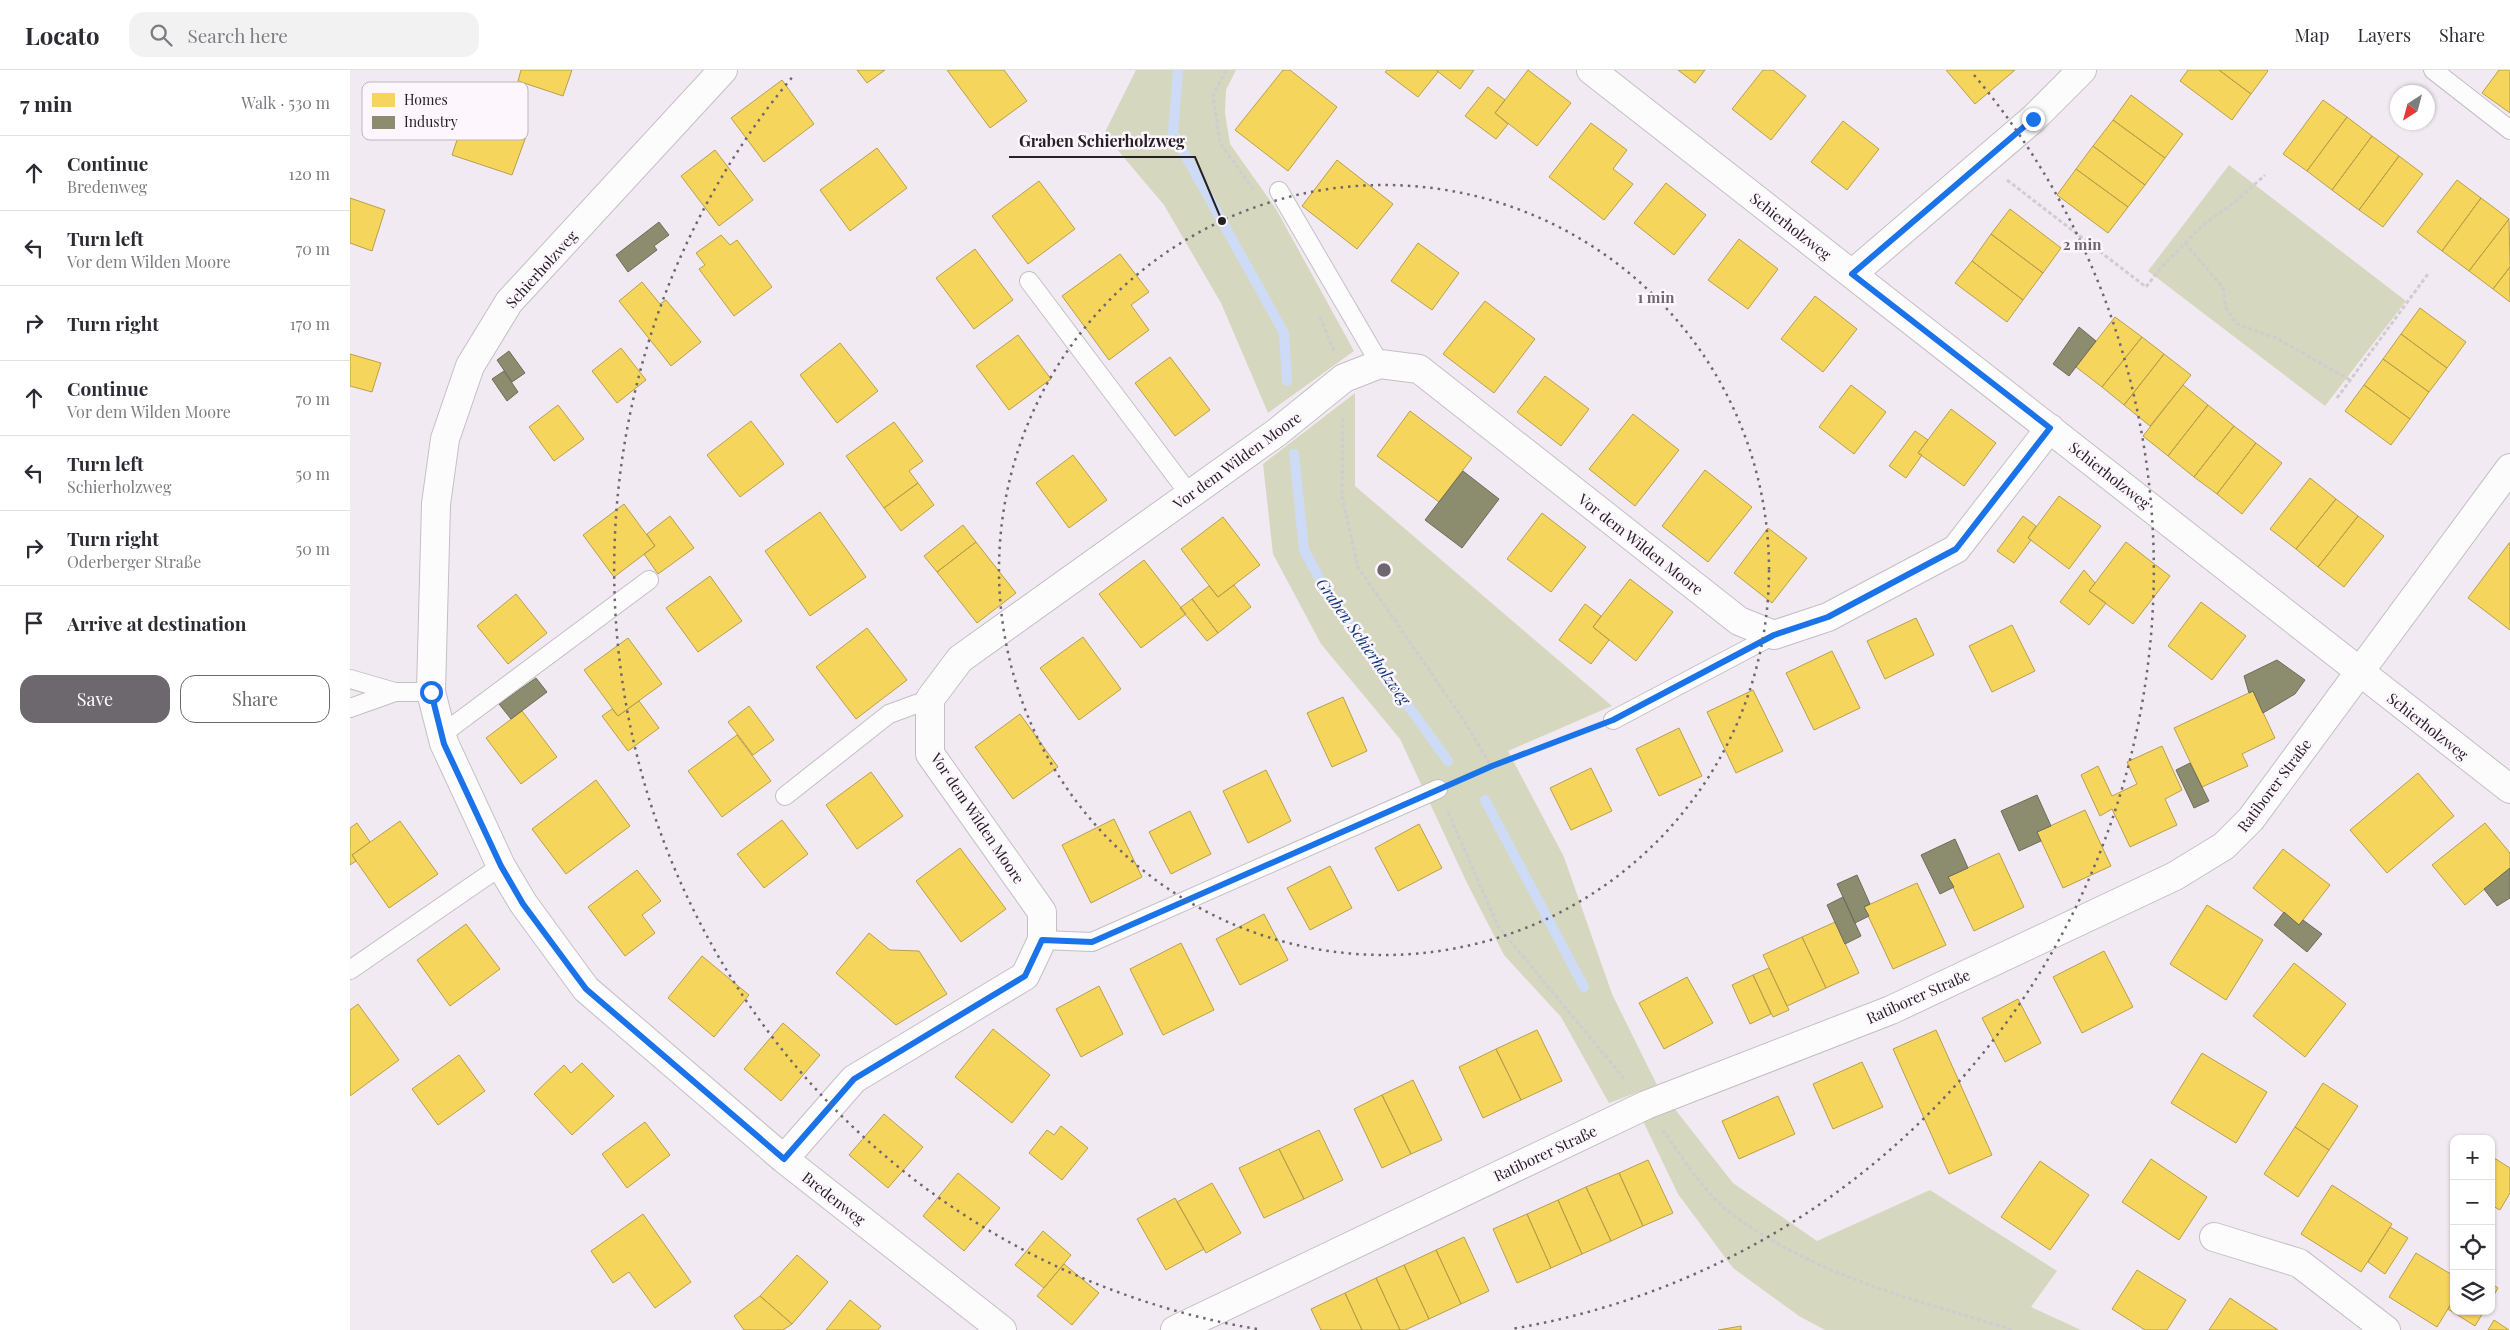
<!DOCTYPE html>
<html lang="en">
<head>
<meta charset="utf-8">
<style>
  body { margin:0; font-family:"Playfair Display",serif; background:#f2f2f3; color:#2b2b33 }
  .controls { position:absolute; right:15px; bottom:15px; display:grid; overflow:hidden; border-radius:10px; box-shadow:0 1px 4px #0004 }
  .controls button { width:45px; height:45px; display:grid; place-items:center; padding:0; border:0; border-bottom:1px solid #e1e1e2; background:#fff; color:#2b2b33; font:25px sans-serif }
  .compass { position:absolute; left:2040px; top:15px; width:45px; height:45px; border-radius:50%; background:#fff; box-shadow:0 1px 4px #0004; rotate:216deg }
  .stop { position:absolute; width:15px; height:15px; margin:-11px; border:4px solid #1a73e8; border-radius:50%; background:#fff }
  .stop.end { background:#1a73e8; border-color:#fff; box-shadow:0 1px 5px #0008 }
  .list { margin:0; padding:0; list-style:none }
  h2 { display:flex; justify-content:space-between; align-items:center; height:65px; margin:0; padding:0 20px; font-size:21px }
  h2 small { font-size:16px; font-weight:400; color:#7c7c81 }
  .list li { display:grid; grid-template-columns:32px 1fr auto; gap:15px; align-items:center; box-sizing:border-box; height:75px; padding:0 20px; border-top:1px solid #e1e1e2 }
  .list b { display:block; font-size:19px; white-space:nowrap }
  .list p { margin:0; font-size:16px; white-space:nowrap; color:#7c7c81 }
  .list em { font-size:16px; font-style:normal; color:#7c7c81 }
  .actions { display:flex; gap:10px; padding:15px 20px }
  .actions a { flex:1; padding:11px 0; border:1px solid #6d676e; border-radius:15px; text-align:center; font-size:18px; color:#6d676e }
  .actions .main { background:#6d676e; color:#fff }
  .icon { flex:none; width:28px; height:28px; fill:none; stroke:currentColor; stroke-width:2; stroke-linecap:round; stroke-linejoin:round }
  .map { position:relative; flex:none; width:2160px; height:1260px; overflow:hidden }
  header { display:flex; align-items:center; gap:30px; box-sizing:border-box; height:70px; padding:0 25px; background:#fff; border-bottom:1px solid #e1e1e2 }
  header strong { font-size:24px }
  nav { display:flex; gap:28px; margin-inline-start:auto; font-size:18px }
  .search { width:350px; height:45px; background:#f2f2f3; display:flex; align-items:center; gap:12px; box-sizing:border-box; padding:0 18px; border-radius:15px; color:#7c7c81; font-size:19px }
  main { display:flex }
  aside { flex:1; background:#fff }
  .map>svg:first-child { display:block }
  .green { fill:#d6d7bf }
  .homes { fill:#f6d55c; stroke:#b89f4c }
  .industry { fill:#8c8c6e; stroke:#6d6c59 }
  .lines { fill:none; stroke-linecap:round; stroke-linejoin:round }
  .stream { stroke:#cedbf7; stroke-width:10 }
  .service-casing { stroke:#c4bfc4; stroke-width:20 }
  .minor-casing { stroke:#c4bfc4; stroke-width:30 }
  .path { stroke:#cfcdd0; stroke-width:3; stroke-dasharray:4 2.5; stroke-linecap:butt }
  .service { stroke:#fdfcfd; stroke-width:18 }
  .minor { stroke:#fdfcfd; stroke-width:28 }
  .route { stroke:#1a73e8; stroke-width:6 }
  .ring { fill:none; stroke:#6d676e; stroke-width:2.5; stroke-dasharray:2.5 5 }
  .labels { text-anchor:middle; dominant-baseline:central; stroke-width:5; stroke-linejoin:round; paint-order:stroke }
  .street-label { font-size:15px; fill:#262127; stroke:#fdf7fd }
  .water-label { font-size:16px; font-style:italic; fill:#10367b; stroke:#fdf7fd }
  .key { fill:#fdf7fd; stroke:#bcb7bd; stroke-width:1 }
  .key-label { font-size:14px; fill:#262127 }
  .centre { fill:#6d676e; stroke:#fdf7fd; stroke-width:2.5 }
  .ring-label { font-size:15px; text-anchor:middle; font-weight:bold; fill:#6d676e; stroke:#fdf7fd; stroke-width:5; stroke-linejoin:round; paint-order:stroke }
  .leader { fill:none; stroke:#262127; stroke-width:2 }
  .callout-dot { fill:#262127; stroke:#fdf7fd; stroke-width:2 }
  .callout-label { font-size:16px; text-anchor:middle; font-weight:bold; fill:#262127; stroke:#fdf7fd; stroke-width:5; stroke-linejoin:round; paint-order:stroke }
</style>
</head>
<body>
<header>
<strong>Locato</strong>
<div class="search"><svg class="icon" aria-label="search" viewBox="0 0 24 24"><circle cx="10" cy="10" r="6"/><path d="M15 15l6 6"/></svg>Search here</div>
<nav><a>Map</a><a>Layers</a><a>Share</a></nav>
</header>
<main>
<aside>
<h2>7 min<small>Walk · 530 m</small></h2>
<ul class="list">
<li><svg class="icon" aria-label="ahead" viewBox="0 0 24 24"><path d="M12 20V5M6 11l6-6 6 6"/></svg><div><b>Continue</b><p>Bredenweg</p></div><em>120 m</em></li>
<li><svg class="icon" aria-label="left" viewBox="0 0 24 24"><path d="M17 20v-9H6M10 6l-5 5 5 5"/></svg><div><b>Turn left</b><p>Vor dem Wilden Moore</p></div><em>70 m</em></li>
<li><svg class="icon" aria-label="right" viewBox="0 0 24 24"><path d="M7 20v-9h11M14 6l5 5-5 5"/></svg><div><b>Turn right</b></div><em>170 m</em></li>
<li><svg class="icon" aria-label="ahead" viewBox="0 0 24 24"><path d="M12 20V5M6 11l6-6 6 6"/></svg><div><b>Continue</b><p>Vor dem Wilden Moore</p></div><em>70 m</em></li>
<li><svg class="icon" aria-label="left" viewBox="0 0 24 24"><path d="M17 20v-9H6M10 6l-5 5 5 5"/></svg><div><b>Turn left</b><p>Schierholzweg</p></div><em>50 m</em></li>
<li><svg class="icon" aria-label="right" viewBox="0 0 24 24"><path d="M7 20v-9h11M14 6l5 5-5 5"/></svg><div><b>Turn right</b><p>Oderberger Straße</p></div><em>50 m</em></li>
<li><svg class="icon" aria-label="arrive" viewBox="0 0 24 24"><path d="M6 21V4h12l-3 4 3 4H6"/></svg><div><b>Arrive at destination</b></div></li>
</ul>
<div class="actions"><a class="main">Save</a><a>Share</a></div>
</aside>
<div class="map">
<svg width="2160" height="1260" viewBox="0 0 2160 1260">
  <rect width="100%" height="100%" fill="#f2eaf2"/>
  <path class="green" d="M786,0h100l-10,20 -1,23 5,31 46,65 78,142 -86,62 -47,-110 -57,-98 -60,-71z
    M1879,95l177,136 -81,105 -177,-135z
    M1005,323v93l257,220 -104,45 56,106 48,137 45,91 -48,18 -48,-86 -57,-62 -38,-74 -66,-142 -79,-95 -48,-90 -10,-90z
    M1324,1038l59,75 84,58 113,-51 127,81 -26,36 50,23h-256l-26,-14 -66,-48 -55,-74 -35,-73z"/>
  <path class="homes" d="M171,0h51l-9,26 -45,-15z
    M507,0h28l-18,13z
    M597,0h57l23,31 -37,27z
    M933,0h7l47,37 -49,64 -53,-41z
    M1037,0h49l2,2 -20,25 -33,-25z
    M1086,0h38l-14,19z
    M1178,0l43,33 -34,43 -42,-33z
    M1328,0h27l-10,13z
    M1413,0h10l33,26 -35,44 -39,-31z
    M1596,0h69l-40,34z
    M1838,0h31l32,24 -19,26 -52,-39z
    M1869,0h48l1,1 -17,23z
    M2149,0h11v43l-28,-20z
    M432,10l32,44 -50,38 -33,-44z
    M1138,17l17,13 -10,13 13,11 -12,15 -31,-23z
    M1781,25l52,39 -18,24 -52,-38z
    M1973,30l24,17 -40,54 -24,-17z
    M117,40l61,21 -16,44 -60,-20z
    M1997,47l25,19 -40,54 -25,-19z
    M1763,50l52,38 -20,27 -52,-39z
    M1493,51l36,28 -32,41 -36,-28z
    M1241,53l36,27 -14,19 20,15 -29,36 -55,-43z
    M2022,66l27,20 -40,54 -27,-20z
    M1743,76l52,39 -17,22 -52,-38z
    M527,78l30,40 -57,43 -30,-41z
    M365,80l38,50 -34,26 -38,-50z
    M2049,86l24,18 -40,53 -24,-17z
    M987,90l56,44 -36,45 -55,-43z
    M1726,99l52,38 -20,26 -51,-38z
    M2107,110l24,18 -39,53 -25,-19z
    M689,111l36,48 -47,35 -36,-48z
    M1316,113l40,32 -32,40 -40,-32z
    M0,128l35,12 -13,41 -22,-8z
    M2131,128l28,21 -40,52 -27,-20z
    M1660,139l51,39 -18,25 -52,-39z
    M2159,149l1,48 -17,22 -24,-18z
    M1641,164l52,39 -20,27 -51,-39z
    M371,165l9,10 7,-5 35,47 -38,29 -35,-47 6,-4 -9,-12z
    M1389,169l39,30 -30,40 -40,-29z
    M1068,173l41,30 -27,37 -41,-29z
    M625,179l38,51 -39,29 -38,-51z
    M770,184l29,38 -18,13 18,25 -40,30 -47,-64z
    M1622,191l51,39 -16,22 -52,-39z
    M2160,197v35l-17,-13z
    M292,212l18,22 6,-4 35,42 -30,24 -52,-65z
    M1465,226l42,33 -34,43 -42,-33z
    M1135,231l50,38 -41,54 -51,-39z
    M2070,238l46,34 -19,26 -46,-34z
    M1765,247l27,20 -40,50 -26,-20z
    M2051,264l46,34 -18,24 -46,-33z
    M668,265l33,44 -42,31 -33,-44z
    M1792,267l22,17 -40,51 -22,-18z
    M490,273l38,48 -41,32 -37,-48z
    M271,278l25,32 -29,23 -25,-32z
    M0,284l31,9 -9,29 -22,-6z
    M1814,284l27,21 -41,51 -26,-21z
    M820,287l40,53 -35,26 -40,-53z
    M2033,289l46,33 -19,27 -46,-34z
    M1195,306l44,33 -28,37 -44,-34z
    M1501,315l35,27 -32,42 -35,-27z
    M1833,315l25,20 -40,51 -25,-20z
    M2014,315l46,34 -19,26 -46,-34z
    M208,335l26,34 -30,22 -25,-34z
    M1858,335l26,21 -40,51 -26,-21z
    M1601,339l45,34 -32,43 -46,-33z
    M1060,341l62,47 -33,44 -62,-46z
    M1283,344l46,36 -44,56 -46,-37z
    M401,351l33,43 -44,33 -33,-42z
    M544,352l29,39 -14,10 9,12 -34,25 -38,-52z
    M1884,356l22,17 -39,51 -23,-17z
    M1565,361l13,9 -10,13 4,2 -16,23 -17,-12z
    M1906,373l26,20 -40,51 -25,-20z
    M723,385l34,45 -38,28 -33,-45z
    M1355,400l47,37 -44,55 -46,-36z
    M1960,408l26,21 -40,50 -26,-20z
    M568,413l16,22 -33,26 -17,-23z
    M1709,426l42,30 -32,43 -41,-31z
    M1986,429l22,17 -40,51 -22,-18z
    M274,434l31,42 -41,31 -31,-42z
    M470,442l46,65 -56,39 -45,-65z
    M1192,443l44,34 -35,45 -44,-33z
    M320,446l24,32 -36,26 -14,-20 11,-8 -8,-12z
    M1673,446l13,10 -8,12 3,2 -17,23 -17,-12z
    M2008,446l26,20 -40,51 -26,-20z
    M873,447l37,48 -42,32 -37,-48z
    M613,455l13,17 -39,30 -13,-16z
    M1418,458l39,30 -35,45 -38,-30z
    M626,472l40,51 -39,30 -40,-51z
    M1776,472l44,34 -37,48 -44,-33z
    M2160,472v88l-42,-32z
    M794,490l42,54 -45,34 -42,-54z
    M1734,500l11,13 -6,8 17,12 -17,22 -29,-23z
    M360,506l32,45 -44,31 -32,-44z
    M1280,509l43,33 -37,49 -43,-34z
    M884,515l17,22 -33,26 -26,-34 17,-13 9,11z
    M166,524l31,39 -39,31 -31,-38z
    M842,529l26,34 -11,8 -27,-33z
    M1851,532l45,34 -34,44 -44,-34z
    M1235,534l16,12 -8,11 16,13 -18,24 -32,-24z
    M1566,548l18,37 -49,24 -18,-38z
    M1662,555l23,46 -43,21 -23,-46z
    M517,558l40,52 -51,39 -40,-52z
    M733,567l38,52 -42,31 -39,-52z
    M278,568l34,46 -44,32 -34,-46z
    M1482,581l28,57 -46,22 -28,-57z
    M1403,620l30,61 -47,22 -29,-61z
    M1903,621l22,47 -33,16 6,12 -46,21 -28,-59z
    M993,627l24,54 -35,16 -25,-54z
    M289,631l20,27 -31,23 -26,-35 10,-7 6,7z
    M399,636l25,34 -21,15 -25,-33z
    M172,641l35,46 -36,27 -35,-46z
    M670,644l38,53 -45,32 -38,-52z
    M1329,658l23,48 -43,20 -23,-47z
    M387,665l34,46 -49,36 -34,-46z
    M1812,676l20,44 -17,9 12,26 -47,22 -18,-38 -12,7 -19,-41 17,-9 14,30 25,-12 -10,-22z
    M1241,698l21,43 -41,19 -21,-42z
    M916,700l25,51 -43,22 -25,-52z
    M521,702l32,44 -46,33 -31,-44z
    M2068,703l36,43 -67,57 -37,-43z
    M246,710l34,46 -64,48 -34,-45z
    M1735,740l26,56 -48,22 -26,-56z
    M840,741l21,43 -40,20 -22,-42z
    M764,749l28,58 -51,26 -29,-58z
    M432,750l26,34 -44,34 -27,-34z
    M50,751l38,53 -49,34 -37,-53z
    M7,753l13,19 -18,13 4,6 -6,4v-37z
    M2135,753l25,30v15l-45,37 -33,-40z
    M1069,754l23,44 -44,23 -23,-43z
    M610,778l46,61 -45,33 -45,-61z
    M1933,779l47,36 -31,40 -46,-37z
    M1649,783l25,54 -50,24 -26,-54z
    M980,796l22,42 -42,22 -23,-42z
    M287,800l24,31 -19,14 13,18 -30,23 -37,-49z
    M1567,813l29,62 -53,24 -29,-62z
    M1857,835l56,35 -37,60 -56,-36z
    M914,844l24,46 -48,25 -24,-46z
    M1485,852l24,51 -33,15 -24,-51z
    M116,854l34,45 -50,37 -33,-46z
    M519,863l21,17 29,1 28,43 -51,31 -60,-52z
    M1452,867l24,51 -39,18 -24,-51z
    M831,873l33,67 -51,25 -33,-66z
    M1754,881l29,56 -51,26 -29,-56z
    M352,886l47,39 -35,42 -46,-39z
    M1944,893l52,41 -41,53 -52,-41z
    M1419,898l20,42 -16,7 -20,-42z
    M1403,905l18,39 -21,10 -18,-39z
    M1337,907l26,46 -49,26 -25,-46z
    M749,916l24,48 -42,23 -25,-48z
    M1668,929l23,44 -36,19 -23,-44z
    M8,934l41,56 -49,36v-86z
    M433,953l37,32 -39,46 -37,-32z
    M643,959l57,46 -38,48 -57,-46z
    M1187,960l25,51 -41,19 -25,-51z
    M1586,960l56,125 -43,19 -56,-125z
    M1146,979l25,51 -38,18 -24,-51z
    M1852,983l65,39 -31,51 -65,-40z
    M109,985l26,36 -47,34 -26,-36z
    M1512,992l21,45 -50,22 -20,-45z
    M232,993l32,33 -42,39 -38,-41 30,-29 7,8z
    M1063,1010l29,60 -31,14 -29,-59z
    M1973,1013l35,23 -29,44 -34,-23z
    M1032,1025l29,59 -29,14 -28,-59z
    M1428,1026l17,38 -56,25 -17,-38z
    M534,1044l39,33 -35,41 -39,-33z
    M295,1052l25,33 -43,33 -25,-34z
    M711,1056l27,22 -26,32 -33,-27 18,-23 7,5z
    M1945,1057l34,23 -31,47 -34,-23z
    M969,1060l24,50 -39,19 -25,-50z
    M929,1079l25,50 -40,19 -25,-50z
    M2141,1086l19,12v25l-10,17 -9,-5z
    M1801,1089l56,38 -28,43 -57,-38z
    M1298,1090l25,53 -30,13 -24,-53z
    M1690,1091l49,34 -39,55 -49,-33z
    M608,1103l42,35 -36,43 -41,-35z
    M1269,1103l24,53 -32,15 -25,-54z
    M862,1113l29,50 -35,20 -29,-51z
    M1982,1115l60,39 -31,48 -60,-38z
    M1236,1117l25,54 -29,13 -24,-54z
    M825,1128l29,51 -38,21 -29,-51z
    M1208,1130l24,54 -31,14 -24,-54z
    M293,1144l48,68 -36,26 -26,-36 -16,11 -22,-32z
    M1177,1144l24,54 -34,15 -24,-54z
    M2040,1157l18,11 -23,36 -17,-12z
    M693,1161l28,24 -27,33 -29,-23z
    M1114,1167l25,54 -28,13 -25,-54z
    M1086,1180l25,54 -32,15 -25,-54z
    M2066,1183l38,23v23l-17,28 -48,-30z
    M447,1185l31,27 -36,42 -32,-28z
    M714,1194l35,29 -27,32 -35,-29z
    M1054,1195l25,54 -24,11h-5l-24,-52z
    M1787,1200l49,30 -19,30h-22l-33,-21z
    M1026,1208l24,52h-38l-17,-37z
    M2141,1213l7,5 -7,12z
    M995,1223l17,37h-41l-10,-21z
    M410,1226l32,28 -9,6h-39l-10,-14z
    M1880,1228l48,32h-69z
    M2104,1229v12h30l-9,15 -27,-17z
    M500,1230l31,26 -3,4h-52z
    M2144,1250l15,10h-21z
    M1391,1256v4h-23z"/>
  <path class="industry" d="M309,152l10,13 -15,11 3,4 -29,22 -12,-17z
    M1729,257l17,14 -27,35 -16,-12z
    M159,281l16,22 -13,9 -15,-22z
    M154,301l14,21 -11,9 -15,-22z
    M1113,401l36,28 -37,49 -37,-28z
    M1927,590l28,20 -10,14 -32,19 -10,-22 -4,2 -5,-17z
    M186,608l11,14 -36,27 -12,-15z
    M1840,693l19,38 -15,7 -18,-38z
    M1687,725l14,31 -14,6 4,9 -22,10 -18,-40z
    M1605,769l13,29 -20,9 6,10 -14,7 -19,-39z
    M2160,798v30l-13,8 -13,-17z
    M1507,805l13,29 -6,3 5,9 -14,7 -18,-39z
    M1493,827l18,39 -16,8 -18,-39z
    M1934,842l15,13 4,-5 19,14 -15,18 -33,-27z"/>
  <g class="lines">
    <path class="stream" d="M828,0l-5,63 111,200 3,48
      M944,384l10,96 25,46 119,165
      M1135,730l99,187"/>
    <defs>
      <path id="service" d="M2083,0l77,60
        M929,121l101,173
        M679,211l161,214
        M0,609l45,13
        M0,638l45,-16h36
        M1263,650l161,-85
        M91,665l208,-155
        M435,726l104,-82 41,-15
        M692,870l50,2 346,-153
        M0,900l151,-104"/>
      <path id="minor" d="M373,0l-214,232 -39,64 -25,73 -9,65 -5,188 13,51 57,123 22,37 63,86 198,170 218,171
        M1241,0l919,719
        M1502,204l181,-155 49,-49
        M434,1089l70,-80 171,-103 17,-36v-28l-112,-158v-55l30,-40 316,-226 68,-55 36,-14 39,5 320,252 35,14 54,-18 128,-68 94,-121
        M1864,1167l85,26 87,67
        M825,1260l471,-225 245,-95 284,-134 49,-30 27,-27 259,-351"/>
    </defs>
    <use href="#service" class="service-casing"/>
    <use href="#minor" class="minor-casing"/>
    <path class="path" d="M876,0l-13,25 7,48 34,47
      M1657,110l139,107 14,-18 42,-43 34,-25 29,-26
      M1835,173l38,45 3,20 11,16 41,15 72,41
      M970,247l14,34
      M1987,328l91,-124
      M993,348l-1,78 16,71 107,155 26,44
      M1110,709l130,-50
      M1098,742l50,114 128,155
      M1313,1060c21,30 43,66 73,87 82,60 181,83 277,113"/>
    <use href="#service" class="service"/>
    <use href="#minor" class="minor"/>
  </g>
  <g class="lines">
    <path class="route" d="M81,622l13,52 57,122 22,38 63,85 198,170 70,-80 171,-103 17,-36 50,2 400,-176 121,-46 161,-85 54,-18 128,-68 94,-121 -198,-154 181,-155"/>
  </g>
  <g class="ring">
    <circle cx="1034" cy="500" r="385"/>
    <path d="M907 1259A770 770 0 0 1 444 5M1624 5A770 770 0 0 1 1161 1259"/>
  </g>
  <g class="labels">
    <g class="street-label">
      <text transform="translate(1441 156) rotate(38)">Schierholzweg</text>
      <text transform="translate(191 199) rotate(-48)">Schierholzweg</text>
      <text transform="translate(887 390) rotate(-36)">Vor dem Wilden Moore</text>
      <text transform="translate(1760 405) rotate(38)">Schierholzweg</text>
      <text transform="translate(1291 474) rotate(38)">Vor dem Wilden Moore</text>
      <text transform="translate(2078 656) rotate(38)">Schierholzweg</text>
      <text transform="translate(1924 715) rotate(-53)">Ratiborer Straße</text>
      <text transform="translate(628 748) rotate(56)">Vor dem Wilden Moore</text>
      <text transform="translate(1568 926) rotate(-24)">Ratiborer Straße</text>
      <text transform="translate(1195 1083) rotate(-25)">Ratiborer Straße</text>
      <text transform="translate(484 1128) rotate(38)">Bredenweg</text>
    </g>
    <g class="water-label">
      <text transform="translate(1014 571) rotate(55)">Graben Schierholzweg</text>
    </g>
  </g>
  <rect x="12" y="12" width="166" height="58" rx="8" class="key"/>
  <rect x="22" y="23" width="23" height="14" fill="#f6d55c"/>
  <rect x="22" y="46" width="23" height="13" fill="#8c8c6e"/>
  <g class="key-label">
    <text x="54" y="35">Homes</text>
    <text x="54" y="57">Industry</text>
  </g>
  <circle cx="1034" cy="500" r="8" class="centre"/>
  <g class="ring-label">
    <text x="1732" y="180">2 min</text>
    <text x="1306" y="233">1 min</text>
  </g>
  <path class="leader" d="M872 151L845 87H659"/>
  <circle class="callout-dot" cx="872" cy="151" r="5"/>
  <g class="callout-label">
    <text x="752" y="77">Graben Schierholzweg</text>
  </g>
</svg>
<div class="controls">
<button>+</button>
<button>−</button>
<button><svg class="icon" aria-label="locate" viewBox="0 0 24 24"><circle cx="12" cy="12" r="6"/><path d="M12 2v4M12 18v4M2 12h4M18 12h4"/></svg></button>
<button><svg class="icon" aria-label="layers" viewBox="0 0 24 24"><path d="M12 4l9 5-9 5-9-5zM3 14l9 5 9-5"/></svg></button>
</div>
<svg class="compass" viewBox="-18 -18 36 36"><path d="M0-13l5 13h-10z" fill="#e53935"/><path d="M0 13l5-13h-10z" fill="#7c7c81"/></svg>
<div class="stop" style="left:81px;top:622px"></div>
<div class="stop end" style="left:1683px;top:49px"></div>
</div>
</main>
</body>
</html>
